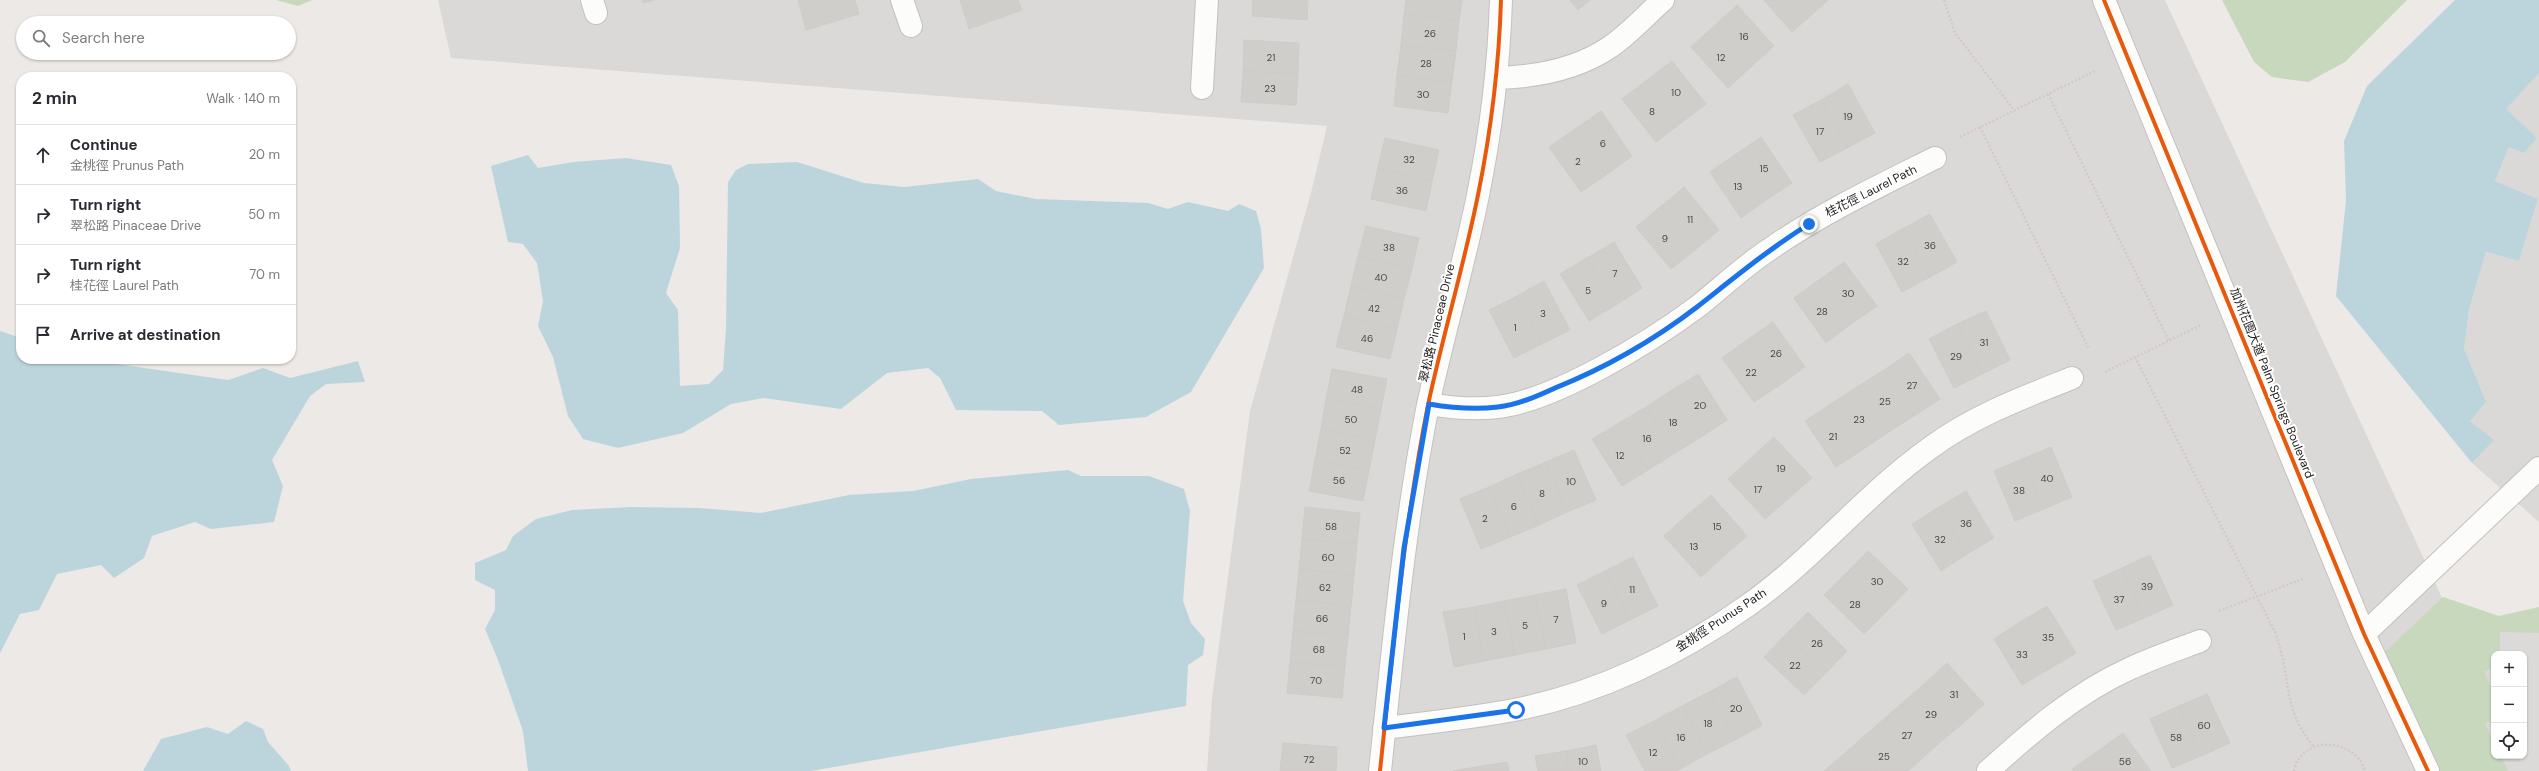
<!DOCTYPE html>
<html lang="en">
<head>
<meta charset="utf-8">
<style>
  body { margin:0; font-family:"DM Sans","Noto Sans TC",sans-serif; background:#f2f2f3; color:#2b2b33 }
  .controls { position:absolute; right:12px; bottom:12px; display:grid; overflow:hidden; border-radius:8px; box-shadow:0 1px 3px #0004 }
  .controls button { width:36px; height:36px; display:grid; place-items:center; padding:0; border:0; border-bottom:1px solid #e1e1e2; background:#fff; color:#2b2b33; font:20px sans-serif }
  .stop { position:absolute; width:12px; height:12px; margin:-9px; border:3px solid #1a73e8; border-radius:50%; background:#fff }
  .stop.end { background:#1a73e8; border-color:#fff; box-shadow:0 1px 4px #0008 }
  .list { margin:0; padding:0; list-style:none }
  h2 { display:flex; justify-content:space-between; align-items:center; height:52px; margin:0; padding:0 16px; font-size:17px }
  h2 small { font-size:13px; font-weight:400; color:#7c7c81 }
  .list li { display:grid; grid-template-columns:26px 1fr auto; gap:12px; align-items:center; box-sizing:border-box; height:60px; padding:0 16px; border-top:1px solid #e1e1e2 }
  .list b { display:block; font-size:15px; white-space:nowrap }
  .list p { margin:0; font-size:13px; white-space:nowrap; color:#7c7c81 }
  .list em { font-size:13px; font-style:normal; color:#7c7c81 }
  .icon { flex:none; width:22px; height:22px; fill:none; stroke:currentColor; stroke-width:2; stroke-linecap:round; stroke-linejoin:round }
  .map { position:relative; flex:none; width:2539px; height:771px; overflow:hidden }
  .search { position:absolute; background:#fff; box-shadow:0 1px 3px #0004; left:16px; top:16px; width:280px; height:44px; display:flex; align-items:center; gap:10px; box-sizing:border-box; padding:0 14px; border-radius:22px; color:#7c7c81; font-size:15px }
  .panel { position:absolute; background:#fff; box-shadow:0 1px 3px #0004; left:16px; top:72px; width:280px; height:292px; border-radius:16px }
  .map>svg:first-child { display:block }
  .residential { fill:#dbd9d7; fill-rule:evenodd }
  .forest { fill:#c7d8bd }
  .parking { fill:#dcdad9 }
  .water { fill:#bcd5dc }
  .building { fill:#d0cecb; stroke:#cfcbc8 }
  .lines { fill:none; stroke-linecap:round; stroke-linejoin:round }
  .minor-casing { stroke:#c3c1c0; stroke-width:24 }
  .path { stroke:#d5c8c6; stroke-width:2.5; stroke-dasharray:2 2; stroke-linecap:butt }
  .minor { stroke:#fcfcfb; stroke-width:22 }
  .cycleway-casing { stroke:#fff; stroke-width:6 }
  .cycleway { stroke:#e8590c; stroke-width:4 }
  .route { stroke:#1a73e8; stroke-width:5 }
  .labels { text-anchor:middle; dominant-baseline:central; stroke-width:4; stroke-linejoin:round; paint-order:stroke }
  .number-label { font-size:10px; fill:#4a4948 }
  .street-label { font-size:12px; fill:#1d1d1d; stroke:#fff }
</style>
</head>
<body>
<div class="map">
<svg width="2539" height="771" viewBox="0 0 2539 771">
  <rect width="100%" height="100%" fill="#ece9e6"/>
  <path class="residential" d="M438,0h1727l290,626 84,-16v161h-1332l5,-73 38,-287 61,-218 16,-67 -876,-68zM2494,654h30v102h-30z
    M2539,73v449l-67,-59 21,-23 -23,-19 -6,-72 5,-39 17,-58 33,9 19,-62 -43,-18 14,-34 -4,-38z"/>
  <path class="forest" d="M276,0h36l-14,6z
    M2222,0h185l-62,62 -37,20 -36,-5 -18,-15z
    M2443,597l56,19 40,-9v48l-45,-1v14l-10,3 10,23v62h30l15,15h-104l-60,-110z"/>
  <path class="parking" d="M2500,632l39,1v138h-31l-7,-15h23v-102h-24z
    M2494,719v24l-9,-19z"/>
  <path class="water" d="M2455,0h84v73l-33,36 31,29 -13,15 -15,-6 -14,34 43,18 -19,62 -33,-9 -17,58 -5,39 22,53 -16,19 24,19 -22,23 -136,-167 10,-96 -2,-59 23,-55z
    M528,155l10,13 35,-6 53,-4 45,7 8,21 1,62 -14,45 12,17 2,76 29,-2 14,-14 3,-42 2,-146 8,-12 12,-6 49,-2 67,21 40,4 74,-8 18,12 40,8 112,4 20,6 20,-7 40,9 11,-7 17,7 5,18 3,39 -73,124 -45,25 -87,8 -17,-14 -86,-1 -16,-32 -12,-10 -41,5 -46,36 -77,-11 -33,6 -48,29 -65,15 -35,-9 -15,-23 -15,-59 -15,-31 5,-25 -6,-38 -14,-19 -15,-2 -17,-76z
    M0,331l21,7v21h61l146,21 35,-12 27,10 68,-17 7,21 -39,2 -16,12 -38,64 11,26 -9,36 -63,7 -16,-7 -43,14 -8,22 -30,20 -13,-13 -44,9 -18,36 -19,4 -20,39z
    M1068,470l13,6h68l35,13 6,22 -7,90 8,22 14,16 -2,16 -15,10 -2,41 -375,65h-283l-5,-40 -25,-71 -13,-31 10,-19v-20l-20,-10v-17l31,-13 7,-14 23,-17 36,-9 59,-3 68,1 62,5 88,-18 64,-4 58,-12z
    M246,721l17,8 5,13 21,24 2,5h-148l18,-32 46,-12 21,7z"/>
  <path class="building" d="M642,0h12l-11,3z
    M798,0h57l4,14 -53,16z
    M960,0h58l4,10 -53,19z
    M1253,0h55l-1,20 -55,-4z
    M1406,0h56l-3,21 -55,-7z
    M1570,0h20l-12,10z
    M1764,0h42l10,11 -24,21z
    M1806,0h22l-12,11z
    M1737,5l37,41 -23,21 -37,-41z
    M1404,14l55,7 -3,30 -55,-6z
    M1714,26l37,41 -23,21 -37,-41z
    M1244,40l55,3 -1,31 -55,-3z
    M1401,45l55,6 -4,31 -55,-6z
    M1672,61l34,43 -25,19 -34,-43z
    M1243,71l55,3 -2,31 -55,-3z
    M1397,76l55,6 -4,31 -54,-7z
    M1647,80l34,43 -25,19 -34,-43z
    M1848,84l27,49 -28,15 -26,-48z
    M1821,100l26,48 -27,14 -27,-47z
    M1601,111l31,45 -26,19 -31,-46z
    M1575,129l31,46 -25,17 -32,-45z
    M1761,137l31,46 -26,17 -30,-46z
    M1385,138l54,12 -7,31 -54,-13z
    M1736,154l30,46 -25,18 -31,-46z
    M1378,168l54,13 -6,30 -55,-12z
    M1684,187l35,43 -24,20 -35,-43z
    M1660,207l35,43 -24,19 -35,-42z
    M1930,214l27,48 -27,15 -28,-48z
    M1366,226l53,12 -7,31 -54,-13z
    M1902,229l28,48 -28,15 -26,-48z
    M1614,242l28,46 -26,17 -29,-47z
    M1358,256l54,13 -8,30 -53,-13z
    M1587,258l29,47 -27,16 -29,-47z
    M1844,262l33,44 -26,18 -32,-44z
    M1819,280l32,44 -25,19 -32,-45z
    M1544,281l26,49 -28,14 -25,-48z
    M1351,286l53,13 -7,30 -53,-13z
    M1517,296l25,48 -28,14 -25,-48z
    M1986,311l24,49 -28,14 -25,-50z
    M1344,316l53,13 -7,30 -54,-12z
    M1773,322l32,45 -25,18 -33,-45z
    M1957,324l25,50 -28,14 -25,-49z
    M1747,340l33,45 -26,17 -32,-44z
    M1909,353l31,46 -26,17 -30,-46z
    M1332,369l55,10 -6,30 -55,-10z
    M1884,370l30,46 -27,17 -30,-46z
    M1698,374l29,46 -26,17 -29,-47z
    M1857,387l30,46 -25,17 -31,-46z
    M1672,390l29,47 -26,16 -29,-46z
    M1326,399l55,10 -6,31 -54,-11z
    M1831,404l31,46 -26,17 -31,-46z
    M1646,407l29,46 -27,17 -29,-47z
    M1619,423l29,47 -26,16 -30,-47z
    M1321,429l54,11 -6,30 -54,-10z
    M1774,437l38,41 -24,21 -37,-41z
    M2051,447l21,50 -28,12 -22,-50z
    M1574,450l22,50 -29,12 -21,-50z
    M1751,458l37,41 -23,20 -37,-40z
    M2022,459l22,50 -29,12 -21,-50z
    M1315,460l54,10 -6,31 -54,-10z
    M1546,462l21,50 -28,13 -22,-51z
    M1517,474l22,51 -29,12 -21,-50z
    M1489,487l21,50 -29,12 -21,-50z
    M1966,491l28,47 -27,16 -28,-47z
    M1711,495l36,41 -23,20 -37,-41z
    M1305,507l55,6 -3,31 -55,-5z
    M1939,507l28,47 -26,17 -29,-47z
    M1687,515l37,41 -23,21 -37,-41z
    M1302,539l55,5 -3,31 -55,-6z
    M1868,551l40,38 -22,23 -40,-39z
    M2150,555l23,50 -29,13 -22,-50z
    M1633,557l25,49 -28,14 -25,-49z
    M2122,568l22,50 -28,12 -23,-49z
    M1299,569l55,6 -3,31 -55,-6z
    M1605,571l25,49 -28,14 -25,-49z
    M1846,573l40,39 -22,22 -40,-39z
    M1566,589l10,54 -30,6 -11,-54z
    M1535,595l11,54 -31,6 -11,-54z
    M1296,600l55,6 -3,30 -55,-5z
    M1504,601l11,54 -31,6 -10,-54z
    M2047,606l29,47 -27,16 -29,-47z
    M1474,607l10,54 -30,6 -11,-55z
    M1808,612l39,39 -21,22 -40,-39z
    M2020,622l29,47 -27,16 -28,-46z
    M1293,631l55,5 -3,31 -55,-5z
    M1786,634l40,39 -22,22 -40,-38z
    M1290,662l55,5 -3,31 -55,-5z
    M1947,663l37,41 -23,21 -37,-41z
    M1737,677l25,48 -27,15 -26,-48z
    M1924,684l37,41 -24,20 -36,-41z
    M1709,692l26,48 -28,14 -25,-48z
    M2207,694l23,49 -29,13 -22,-50z
    M1901,704l36,41 -23,21 -37,-41z
    M1682,706l25,48 -27,15 -26,-48z
    M2179,706l22,50 -29,12 -22,-49z
    M1654,721l26,48 -4,2h-31l-19,-36z
    M1877,725l37,41 -6,5h-32l-22,-26z
    M2123,733l28,38h-38l-15,-20z
    M1283,743l54,4 -1,24h-56z
    M1596,745l5,26h-32l-3,-20z
    M1854,745l22,26h-42l-4,-5z
    M1566,751l3,20h-31l-3,-15z
    M2098,751l15,20h-39l-2,-2z
    M1507,762l2,9h-32l-1,-4z
    M1830,766l4,5h-10z
    M1476,767l1,4h-24z"/>
  <g class="lines">
    <defs>
      <path id="minor" d="M592,0l4,13
        M902,0l9,26
        M2104,0l260,634 64,137
        M1496,78c39,-1 80,-8 114,-31 19,-13 36,-32 53,-47
        M1202,88l5,-88
        M1429,404c23,4 45,6 69,3 58,-7 152,-65 199,-100 24,-19 47,-41 73,-58 52,-36 109,-63 165,-91
        M2364,634l175,-166
        M1384,728c44,-5 87,-10 130,-18 83,-16 164,-55 233,-104 67,-47 117,-111 183,-158 43,-32 92,-50 142,-70
        M1380,771c13,-122 24,-245 48,-366 15,-70 36,-140 50,-210 13,-64 21,-130 23,-195
        M1988,771c43,-39 88,-78 141,-102 23,-11 47,-19 71,-28"/>
    </defs>
    <use href="#minor" class="minor-casing"/>
    <path class="path" d="M1944,0l11,33 59,77
      M2048,94l121,247
      M1980,127l109,222
      M1960,137l137,-67
      M2135,357l140,275c17,45 6,76 39,115
      M2105,372l96,-47
      M2219,611l86,-33
      M2294,771c7,-37 62,-33 71,0"/>
    <use href="#minor" class="minor"/>
    <defs>
      <path id="cycleway" d="M2104,0l260,634 64,137
        M1380,771c13,-122 24,-245 48,-366 15,-70 36,-140 50,-210 13,-64 21,-130 23,-195"/>
    </defs>
    <use href="#cycleway" class="cycleway-casing"/>
    <use href="#cycleway" class="cycleway"/>
  </g>
  <g class="lines">
    <path class="route" d="M1516,710l-132,18 20,-180 25,-144c23,4 45,6 69,3 20,-2 39,-11 57,-19 50,-20 99,-48 142,-81 37,-29 72,-58 112,-83"/>
  </g>
  <g class="labels">
    <g class="number-label">
      <text x="1430" y="33">26</text>
      <text x="1744" y="36">16</text>
      <text x="1271" y="57">21</text>
      <text x="1721" y="57">12</text>
      <text x="1426" y="63">28</text>
      <text x="1270" y="88">23</text>
      <text x="1676" y="92">10</text>
      <text x="1423" y="94">30</text>
      <text x="1652" y="111">8</text>
      <text x="1848" y="116">19</text>
      <text x="1820" y="131">17</text>
      <text x="1603" y="143">6</text>
      <text x="1409" y="159">32</text>
      <text x="1578" y="161">2</text>
      <text x="1764" y="168">15</text>
      <text x="1738" y="186">13</text>
      <text x="1402" y="190">36</text>
      <text x="1690" y="219">11</text>
      <text x="1665" y="238">9</text>
      <text x="1930" y="245">36</text>
      <text x="1389" y="247">38</text>
      <text x="1903" y="261">32</text>
      <text x="1615" y="273">7</text>
      <text x="1381" y="277">40</text>
      <text x="1588" y="290">5</text>
      <text x="1848" y="293">30</text>
      <text x="1374" y="308">42</text>
      <text x="1822" y="311">28</text>
      <text x="1543" y="313">3</text>
      <text x="1515" y="327">1</text>
      <text x="1367" y="338">46</text>
      <text x="1984" y="342">31</text>
      <text x="1776" y="353">26</text>
      <text x="1956" y="356">29</text>
      <text x="1751" y="372">22</text>
      <text x="1912" y="385">27</text>
      <text x="1357" y="389">48</text>
      <text x="1885" y="401">25</text>
      <text x="1700" y="405">20</text>
      <text x="1351" y="419">50</text>
      <text x="1859" y="419">23</text>
      <text x="1673" y="422">18</text>
      <text x="1833" y="436">21</text>
      <text x="1647" y="438">16</text>
      <text x="1345" y="450">52</text>
      <text x="1620" y="455">12</text>
      <text x="1781" y="468">19</text>
      <text x="2047" y="478">40</text>
      <text x="1339" y="480">56</text>
      <text x="1571" y="481">10</text>
      <text x="1758" y="489">17</text>
      <text x="2019" y="490">38</text>
      <text x="1542" y="493">8</text>
      <text x="1514" y="506">6</text>
      <text x="1485" y="518">2</text>
      <text x="1966" y="523">36</text>
      <text x="1331" y="526">58</text>
      <text x="1717" y="526">15</text>
      <text x="1940" y="539">32</text>
      <text x="1694" y="546">13</text>
      <text x="1328" y="557">60</text>
      <text x="1877" y="581">30</text>
      <text x="2147" y="586">39</text>
      <text x="1325" y="587">62</text>
      <text x="1632" y="589">11</text>
      <text x="2119" y="599">37</text>
      <text x="1604" y="603">9</text>
      <text x="1855" y="604">28</text>
      <text x="1322" y="618">66</text>
      <text x="1556" y="619">7</text>
      <text x="1525" y="625">5</text>
      <text x="1494" y="631">3</text>
      <text x="1464" y="636">1</text>
      <text x="2048" y="637">35</text>
      <text x="1817" y="643">26</text>
      <text x="1319" y="649">68</text>
      <text x="2022" y="654">33</text>
      <text x="1795" y="665">22</text>
      <text x="1316" y="680">70</text>
      <text x="1954" y="694">31</text>
      <text x="1736" y="708">20</text>
      <text x="1931" y="714">29</text>
      <text x="1708" y="723">18</text>
      <text x="2204" y="725">60</text>
      <text x="1907" y="735">27</text>
      <text x="1681" y="737">16</text>
      <text x="2176" y="737">58</text>
      <text x="1653" y="752">12</text>
      <text x="1884" y="756">25</text>
      <text x="1309" y="759">72</text>
      <text x="1583" y="761">10</text>
      <text x="2125" y="761">56</text>
    </g>
    <g class="street-label">
      <text transform="translate(1871 191) rotate(-27)">桂花徑 Laurel Path</text>
      <text transform="translate(1437 323) rotate(-77)">翠松路 Pinaceae Drive</text>
      <text transform="translate(2272 383) rotate(68)">加州花園大道 Palm Springs Boulevard</text>
      <text transform="translate(1721 620) rotate(-33)">金桃徑 Prunus Path</text>
    </g>
  </g>
</svg>
<div class="controls">
<button>+</button>
<button>−</button>
<button><svg class="icon" aria-label="locate" viewBox="0 0 24 24"><circle cx="12" cy="12" r="6"/><path d="M12 2v4M12 18v4M2 12h4M18 12h4"/></svg></button>
</div>
<div class="stop" style="left:1516px;top:710px"></div>
<div class="stop end" style="left:1809px;top:224px"></div>
<div class="search"><svg class="icon" aria-label="search" viewBox="0 0 24 24"><circle cx="10" cy="10" r="6"/><path d="M15 15l6 6"/></svg>Search here</div>
<section class="panel">
<h2>2 min<small>Walk · 140 m</small></h2>
<ul class="list">
<li><svg class="icon" aria-label="ahead" viewBox="0 0 24 24"><path d="M12 20V5M6 11l6-6 6 6"/></svg><div><b>Continue</b><p>金桃徑 Prunus Path</p></div><em>20 m</em></li>
<li><svg class="icon" aria-label="right" viewBox="0 0 24 24"><path d="M7 20v-9h11M14 6l5 5-5 5"/></svg><div><b>Turn right</b><p>翠松路 Pinaceae Drive</p></div><em>50 m</em></li>
<li><svg class="icon" aria-label="right" viewBox="0 0 24 24"><path d="M7 20v-9h11M14 6l5 5-5 5"/></svg><div><b>Turn right</b><p>桂花徑 Laurel Path</p></div><em>70 m</em></li>
<li><svg class="icon" aria-label="arrive" viewBox="0 0 24 24"><path d="M6 21V4h12l-3 4 3 4H6"/></svg><div><b>Arrive at destination</b></div></li>
</ul>
</section>
</div>
</body>
</html>
